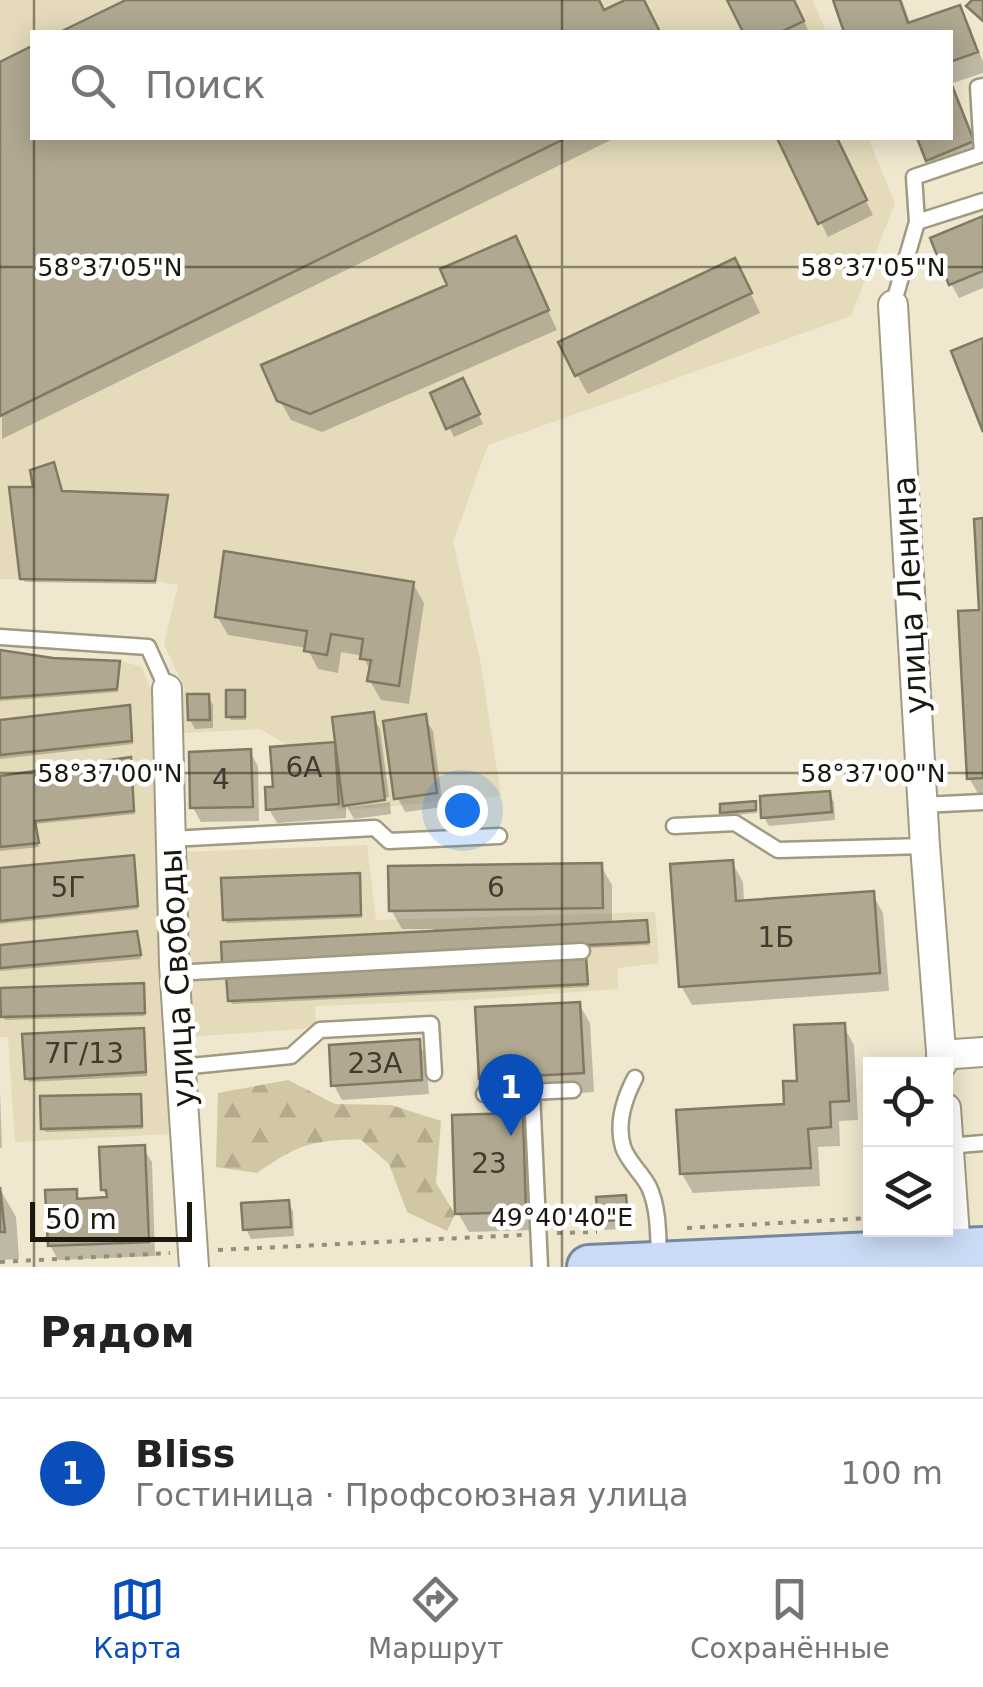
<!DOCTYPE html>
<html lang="ru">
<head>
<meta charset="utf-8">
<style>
  body { margin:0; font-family:"DejaVu Sans",sans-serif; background:#f6f6f6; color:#222 }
  .controls { position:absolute; right:30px; bottom:30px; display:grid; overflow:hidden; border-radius:0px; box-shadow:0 5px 25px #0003 }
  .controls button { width:90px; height:90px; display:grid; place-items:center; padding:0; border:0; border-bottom:2px solid #e0e0e0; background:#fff; color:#222; font:50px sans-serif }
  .scale { position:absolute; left:30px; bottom:25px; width:162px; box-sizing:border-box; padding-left:10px; border:5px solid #1a170e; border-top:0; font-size:28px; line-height:35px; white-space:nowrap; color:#1a170e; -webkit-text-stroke:8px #fff; paint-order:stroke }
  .you { position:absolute; left:462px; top:810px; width:35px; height:35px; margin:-25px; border:8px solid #fff; border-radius:50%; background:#1a73e8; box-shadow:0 0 0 15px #1a73e833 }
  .badge { display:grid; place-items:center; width:65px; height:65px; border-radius:50%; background:#0a4fb9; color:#fff; font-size:32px; font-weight:700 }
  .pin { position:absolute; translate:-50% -82px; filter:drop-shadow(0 2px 5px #0008) }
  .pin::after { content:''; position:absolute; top:52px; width:35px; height:30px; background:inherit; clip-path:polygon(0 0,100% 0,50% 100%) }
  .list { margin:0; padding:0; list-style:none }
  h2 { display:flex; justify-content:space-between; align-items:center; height:130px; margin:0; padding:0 40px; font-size:42px }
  h2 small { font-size:32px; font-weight:400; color:#767676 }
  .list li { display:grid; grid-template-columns:65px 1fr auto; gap:30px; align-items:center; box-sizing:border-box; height:150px; padding:0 40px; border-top:2px solid #e0e0e0 }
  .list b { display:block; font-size:38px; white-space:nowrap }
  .list p { margin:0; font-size:32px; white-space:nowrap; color:#767676 }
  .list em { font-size:32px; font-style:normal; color:#767676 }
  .icon { flex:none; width:55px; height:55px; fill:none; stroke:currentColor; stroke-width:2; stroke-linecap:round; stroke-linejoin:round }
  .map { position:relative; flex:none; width:983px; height:1267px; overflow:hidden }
  .search { position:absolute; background:#fff; box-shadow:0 5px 25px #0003; left:30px; right:30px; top:30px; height:110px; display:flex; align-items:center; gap:25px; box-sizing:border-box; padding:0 35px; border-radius:0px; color:#767676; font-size:38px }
  .sheet { height:280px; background:#fff }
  nav { display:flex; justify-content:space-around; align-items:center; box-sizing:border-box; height:140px; border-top:2px solid #e0e0e0; background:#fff; font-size:28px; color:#767676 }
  nav a { display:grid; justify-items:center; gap:5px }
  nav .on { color:#0a4fb9 }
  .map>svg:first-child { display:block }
  .built { fill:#e5dbbb }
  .forest { fill:url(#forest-firs) }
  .shadow { fill:#0003 }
  .building { fill:#b0a890; stroke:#817a63; stroke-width:2.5 }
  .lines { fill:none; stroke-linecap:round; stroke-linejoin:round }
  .lane-casing { stroke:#a19a82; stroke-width:19 }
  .street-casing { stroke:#a19a82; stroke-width:32 }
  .primary-casing { stroke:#7687a0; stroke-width:48 }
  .path { stroke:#948e7c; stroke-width:4; stroke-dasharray:5 8; stroke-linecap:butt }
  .lane { stroke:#fff; stroke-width:14 }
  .street { stroke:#fff; stroke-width:28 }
  .primary { stroke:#cbdbf5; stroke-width:42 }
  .ticks { fill:none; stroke:#1a170e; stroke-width:2.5; stroke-opacity:0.45 }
  .labels { text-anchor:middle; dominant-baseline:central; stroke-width:9; stroke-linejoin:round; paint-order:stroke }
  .number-label { font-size:28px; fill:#403b2e }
  .street-label { font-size:32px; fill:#1a170e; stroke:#fff }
  .ticks-label { font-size:25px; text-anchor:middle; fill:#1a170e; stroke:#fff; stroke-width:9; stroke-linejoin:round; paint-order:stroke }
</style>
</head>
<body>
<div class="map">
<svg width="983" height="1267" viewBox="0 0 983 1267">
  <defs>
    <pattern id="forest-firs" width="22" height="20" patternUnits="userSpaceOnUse" patternTransform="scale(2.5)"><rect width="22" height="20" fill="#d2c7a4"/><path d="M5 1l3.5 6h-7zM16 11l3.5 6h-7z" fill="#b4aa8c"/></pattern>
  </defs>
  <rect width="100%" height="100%" fill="#efe7ce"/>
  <path class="built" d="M0,0h813l13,32h-794v106h836l27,65 -44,113 -363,129 -35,97 27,118 21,136 -164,15 -8,-62 -43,-5 -26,-15 -77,4 1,-45 -20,-44 14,-59 -23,-4 -155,-2z
    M0,650l53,8 67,3 22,6 11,28 20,439 -158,8 -7,-105h-8z
    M367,845l9,75 279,-8 4,51 -41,5v21l-149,11 -154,6 2,22 -131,9 -6,-185z"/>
  <path class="forest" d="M288,1080l47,24 56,1 50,16 -5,62 19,31 -8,17 -40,-19 -18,-48 -29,-25c-51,2 -61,5 -103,34l-41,-6 2,-74z"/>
  <path class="shadow" d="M132,0h466l6,13 26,-13h12l17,32h-593z
    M730,0h64l15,32h-63z
    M835,0h67l9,25 48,-17 11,19 13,35v11l-33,11v-52h-103z
    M32,49v89h583l-613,301 -2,-374z
    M950,88l30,68 -43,18 -17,-36h30z
    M779,138h56l38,77 -45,22z
    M983,219v69l-24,10 -8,-14z
    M515,239l42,91 -235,102 -31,-12 -12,-21z
    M745,281l15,32 -172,81 -11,-19z
    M467,390l16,34 -29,13 -21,-43z
    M62,493l105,4 -11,87 -131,-2 -3,-4z
    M983,521v276h-3l-11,-19 13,-166z
    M413,584l11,19 -15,101 -28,-4 -11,-19 1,-8 -8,-17 -22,-4 -3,21 -20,-4 -11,-21 -79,-13 -11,-19z
    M0,653l52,8 67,3 -1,28 -118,9z
    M244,693l2,27h-15l-3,-4z
    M208,696l5,9v23l-18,1 -5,-9z
    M129,708l4,36 -133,15v-36z
    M372,715l8,14 9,68 -41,5v5l42,-5 1,12 -37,5 -8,-14v13l-69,5 -8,-14 6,-20 -2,-40 65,-4z
    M424,717l9,14 10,76 -38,5 -8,-16z
    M250,752l8,14 1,55 -58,1 -8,-14z
    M130,760l5,54 -100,10 4,23 -39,4v-72z
    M829,793l5,9 1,18 -66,6 -5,-9z
    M754,803l3,10 -32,3 -2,-4z
    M133,858l5,51 -138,15v-54z
    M732,862l11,20 1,21 128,-10 11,20 6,78 -197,14 -11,-19z
    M601,866l11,19v39l34,-1 3,22 -423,21 -2,-3 209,-30v-4h-31l-11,-19z
    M358,875l4,43 -135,5 -2,-3z
    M136,934l5,25 -141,12v-23z
    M585,959l3,28 -356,17 -2,-4z
    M142,986l3,30 -140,4 -2,-4z
    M579,1004l11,19 4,69 -102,6 -11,-19z
    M843,1025l11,20 4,75 -19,1 1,25 -22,1 2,39 -127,7 -11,-19 105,-68 12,-23z
    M142,1030l5,46 -118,6 -2,-3z
    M418,1042l8,14 3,38 -87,6 -8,-14z
    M0,1091l2,57h-2z
    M140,1096l3,33 -97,3 -3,-3z
    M522,1115l11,20 3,95 -67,2 -11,-19z
    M143,1148l9,14 3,94 -97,4 -8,-15 25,-53 6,9 28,-1 -6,-10z
    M0,1189l16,28 3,42 -19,1z
    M625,1197l5,10 1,21 -26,2 -5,-10z
    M288,1202l5,9 1,25 -43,3 -5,-10z"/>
  <path class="building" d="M126,0h473l5,10 21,-10h19l16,32h-600z
    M727,0h67l10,21 -23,11h-38z
    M833,0h67l8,23 52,-18 18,47 -28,10v-30h-106z
    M972,0h11v21l-17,-15z
    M32,46v92h534l-566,278v-354z
    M951,83l23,58 -48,20 -9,-23h33z
    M777,138h60l30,62 -49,24z
    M983,216v55l-34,14 -19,-47z
    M516,236l33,74 -239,104 -33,-13 -16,-36 186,-80 -7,-16z
    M735,258l17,35 -177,83 -17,-34z
    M983,338v94l-32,-81z
    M463,378l17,36 -34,15 -16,-36z
    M54,462l8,29 106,4 -13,86 -135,-2 -11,-92h24l-3,-17z
    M983,518v260l-16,1 -9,-168 21,-1 -5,-91z
    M224,551l190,31 -15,104 -32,-5 4,-21 -11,-1 3,-20 -32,-5 -4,21 -23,-4 3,-20 -92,-14z
    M0,650l53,8 67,3 -3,28 -117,9z
    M226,690h19v27h-19z
    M187,694h22l1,26h-22z
    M130,705l2,36 -132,14v-35z
    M374,712l11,88 -42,6 -11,-89z
    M426,714l11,79 -43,6 -11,-78z
    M335,742l4,62 -73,6 -1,-23h8l-3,-40z
    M251,749l2,58 -63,1 -1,-56z
    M131,757l3,54 -99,10 4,22 -39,4v-71z
    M830,791l2,21 -71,6 -1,-22z
    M756,801v9l-36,3v-9z
    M134,855l4,51 -138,15v-53z
    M733,860l3,41 138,-10 6,82 -201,14 -9,-123z
    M602,863l1,45 -214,3 -1,-45z
    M360,873l1,42 -138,5 -2,-42z
    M647,920l2,22 -427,21 -1,-21z
    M137,931l4,24 -141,13v-23z
    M586,957l2,27 -360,17 -2,-27z
    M144,983l1,30 -144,4 -1,-29z
    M580,1002l4,71 -105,6 -4,-72z
    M845,1023l4,78 -19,1 1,25 -23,2 3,39 -131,6 -4,-64 108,-6 -1,-23h14l-3,-56z
    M144,1028l2,44 -121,7 -3,-45z
    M420,1039l2,41 -91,6 -2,-41z
    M141,1094l1,32 -101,3 -1,-33z
    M523,1113l3,99 -71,2 -3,-99z
    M145,1145l4,97 -101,4 -3,-56 32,-1v10l30,-2 -1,-7h-5l-2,-43z
    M0,1187l5,45h-5z
    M626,1195l2,25 -30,1 -2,-24z
    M289,1200l2,27 -48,3 -2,-27z"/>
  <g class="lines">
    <defs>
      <path id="lane" d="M917,222l-3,-45 68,-23 -4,-67 5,-1
        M893,305l24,-83 66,-21
        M0,637l148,10 19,42
        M922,805l61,-3
        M674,826l61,-3 43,27 147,-4
        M170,839l205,-11 14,13 110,-5
        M174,973l408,-22
        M181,1067l110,-11 29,-26 111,-6 3,49
        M635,1078c-11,21 -19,45 -12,69 5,15 19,26 26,40 10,22 9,48 10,71
        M532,1092l8,175
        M484,1094l89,-4
        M948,1146l35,-3"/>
      <path id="street" d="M893,305l32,541 17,218
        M167,689l7,276 20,302
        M941,1055l42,-3
        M946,1108l10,143"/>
      <path id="primary" d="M589,1267l394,-18"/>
    </defs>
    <use href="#lane" class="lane-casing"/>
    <use href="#street" class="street-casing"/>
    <use href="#primary" class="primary-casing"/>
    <path class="path" d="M687,1228l183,-10
      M557,1233l40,-1
      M218,1250l304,-15
      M0,1262l170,-9"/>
    <use href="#lane" class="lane"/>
    <use href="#street" class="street"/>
    <use href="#primary" class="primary"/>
  </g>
  <path class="ticks" d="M34,0v32M562,0v32M34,138v1129M562,138v1129M0,267h983M0,773h983"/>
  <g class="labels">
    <g class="number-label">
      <text x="304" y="767">6А</text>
      <text x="221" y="779">4</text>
      <text x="68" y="887">5Г</text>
      <text x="496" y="887">6</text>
      <text x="776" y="937">1Б</text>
      <text x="84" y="1053">7Г/13</text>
      <text x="375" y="1063">23А</text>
      <text x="489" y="1163">23</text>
    </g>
    <g class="street-label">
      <text transform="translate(910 595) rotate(-93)">улица Ленина</text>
      <text transform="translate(177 978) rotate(-93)">улица Свободы</text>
    </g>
  </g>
  <g class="ticks-label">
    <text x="110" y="276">58°37'05"N</text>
    <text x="873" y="276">58°37'05"N</text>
    <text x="110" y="782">58°37'00"N</text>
    <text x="873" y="782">58°37'00"N</text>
    <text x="562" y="1226">49°40'40"E</text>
  </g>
</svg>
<div class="controls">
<button><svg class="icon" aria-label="locate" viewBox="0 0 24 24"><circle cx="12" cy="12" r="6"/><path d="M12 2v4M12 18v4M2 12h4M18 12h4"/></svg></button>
<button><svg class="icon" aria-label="layers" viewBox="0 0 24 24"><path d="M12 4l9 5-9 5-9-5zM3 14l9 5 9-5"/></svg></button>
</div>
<div class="scale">50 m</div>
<div class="you"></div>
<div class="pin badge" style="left:511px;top:1136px">1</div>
<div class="search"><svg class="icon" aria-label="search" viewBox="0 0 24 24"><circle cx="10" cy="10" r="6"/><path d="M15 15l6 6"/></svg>Поиск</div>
</div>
<section class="sheet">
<h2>Рядом<small></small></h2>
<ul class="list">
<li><span class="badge">1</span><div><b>Bliss</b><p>Гостиница · Профсоюзная улица</p></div><em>100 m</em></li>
</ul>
</section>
<nav>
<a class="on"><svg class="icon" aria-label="map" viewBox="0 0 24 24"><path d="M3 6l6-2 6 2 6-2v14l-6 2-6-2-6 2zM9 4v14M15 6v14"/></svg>Карта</a>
<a><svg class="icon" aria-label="directions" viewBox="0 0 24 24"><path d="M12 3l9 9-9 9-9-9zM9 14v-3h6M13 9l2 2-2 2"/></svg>Маршрут</a>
<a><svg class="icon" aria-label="saved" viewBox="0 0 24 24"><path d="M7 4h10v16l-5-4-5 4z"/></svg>Сохранённые</a>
</nav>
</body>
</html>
